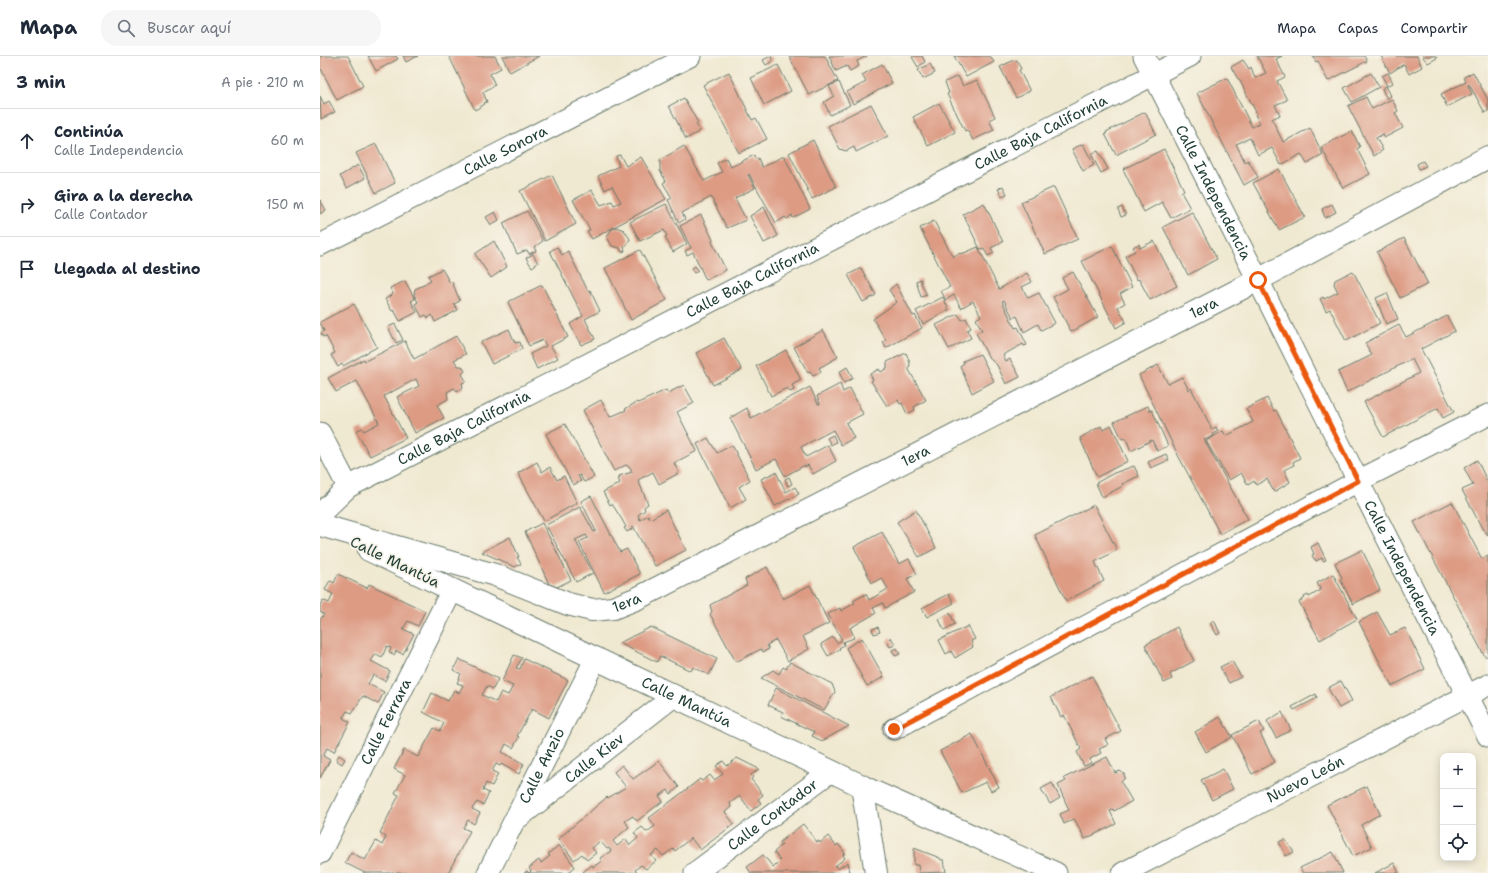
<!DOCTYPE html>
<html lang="es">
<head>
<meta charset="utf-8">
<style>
  body { margin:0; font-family:"Shantell Sans",sans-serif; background:#f6f6f7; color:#1f2937 }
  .controls { position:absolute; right:12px; bottom:12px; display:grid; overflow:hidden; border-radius:8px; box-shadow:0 2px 10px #0003 }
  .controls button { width:36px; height:36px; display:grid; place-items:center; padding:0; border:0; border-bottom:1px solid #e0e1e3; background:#fff; color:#1f2937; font:20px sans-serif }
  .stop { position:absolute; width:12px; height:12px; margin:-9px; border:3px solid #ea580c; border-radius:50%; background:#fff }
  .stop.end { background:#ea580c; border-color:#fff; box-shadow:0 1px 4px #0008 }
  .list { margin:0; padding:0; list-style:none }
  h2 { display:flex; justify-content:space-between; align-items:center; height:52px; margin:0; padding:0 16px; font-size:17px }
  h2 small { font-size:13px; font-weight:400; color:#747a83 }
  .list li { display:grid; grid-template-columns:26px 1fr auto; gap:12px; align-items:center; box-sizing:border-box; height:64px; padding:0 16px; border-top:1px solid #e0e1e3 }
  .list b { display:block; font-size:15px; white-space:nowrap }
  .list p { margin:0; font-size:13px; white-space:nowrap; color:#747a83 }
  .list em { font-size:13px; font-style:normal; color:#747a83 }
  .icon { flex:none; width:22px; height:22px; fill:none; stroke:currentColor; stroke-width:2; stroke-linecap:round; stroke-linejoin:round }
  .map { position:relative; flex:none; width:1168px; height:817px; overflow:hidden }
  header { display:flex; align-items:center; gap:24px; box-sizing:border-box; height:56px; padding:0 20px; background:#fff; border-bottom:1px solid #e0e1e3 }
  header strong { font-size:19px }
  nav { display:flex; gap:22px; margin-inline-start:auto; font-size:14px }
  .search { width:280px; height:36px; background:#f6f6f7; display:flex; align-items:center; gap:10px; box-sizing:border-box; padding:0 14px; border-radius:16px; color:#747a83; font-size:15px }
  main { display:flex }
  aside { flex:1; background:#fff }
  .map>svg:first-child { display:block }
  .building { fill:#dd9b84 }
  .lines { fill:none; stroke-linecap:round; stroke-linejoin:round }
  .minor-casing { stroke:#68796b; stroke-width:23 }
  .tertiary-casing { stroke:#68796b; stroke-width:24 }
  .minor { stroke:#fff; stroke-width:21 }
  .tertiary { stroke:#fff; stroke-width:22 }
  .route { stroke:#ea580c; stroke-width:5 }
  .labels { text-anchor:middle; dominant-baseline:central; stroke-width:3.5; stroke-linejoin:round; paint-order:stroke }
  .street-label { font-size:15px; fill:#1f3d34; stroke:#f7f3e8 }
</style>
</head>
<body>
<header>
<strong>Mapa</strong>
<div class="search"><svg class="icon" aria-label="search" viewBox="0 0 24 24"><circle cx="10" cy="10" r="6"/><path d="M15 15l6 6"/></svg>Buscar aquí</div>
<nav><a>Mapa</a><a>Capas</a><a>Compartir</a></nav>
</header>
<main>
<aside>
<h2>3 min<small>A pie · 210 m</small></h2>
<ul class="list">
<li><svg class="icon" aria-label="ahead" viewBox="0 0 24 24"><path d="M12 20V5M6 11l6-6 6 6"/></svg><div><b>Continúa</b><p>Calle Independencia</p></div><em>60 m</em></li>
<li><svg class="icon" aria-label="right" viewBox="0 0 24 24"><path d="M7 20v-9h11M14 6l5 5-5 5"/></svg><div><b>Gira a la derecha</b><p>Calle Contador</p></div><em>150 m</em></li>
<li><svg class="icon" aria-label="arrive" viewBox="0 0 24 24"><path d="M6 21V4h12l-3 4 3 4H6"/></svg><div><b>Llegada al destino</b></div></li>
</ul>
</aside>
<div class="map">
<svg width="1168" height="817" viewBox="0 0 1168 817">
  <rect width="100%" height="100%" fill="#f7f3e8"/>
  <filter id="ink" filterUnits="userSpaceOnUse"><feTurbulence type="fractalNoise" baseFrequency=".025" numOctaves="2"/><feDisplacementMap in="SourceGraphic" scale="8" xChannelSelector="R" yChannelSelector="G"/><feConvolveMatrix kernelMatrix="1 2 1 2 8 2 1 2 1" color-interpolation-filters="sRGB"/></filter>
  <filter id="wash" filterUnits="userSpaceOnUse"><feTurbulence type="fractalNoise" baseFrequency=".012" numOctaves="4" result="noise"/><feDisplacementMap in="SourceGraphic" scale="16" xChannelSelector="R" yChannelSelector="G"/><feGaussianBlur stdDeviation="0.9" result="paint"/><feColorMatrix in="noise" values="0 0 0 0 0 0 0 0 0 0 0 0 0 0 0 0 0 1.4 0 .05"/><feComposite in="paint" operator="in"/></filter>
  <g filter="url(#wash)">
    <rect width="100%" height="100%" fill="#f0e9d1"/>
    <g id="blocks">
      <path class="building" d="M0,0h28l15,30 -26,14 -16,-31 -1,1z
        M48,0h28l2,3 -22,12z
        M83,0h15l-12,6z
        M129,0h46l6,12 -11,6 5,11 -12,7 4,10 -3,1 1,1 -10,6z
        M182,0h37l-29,16z
        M451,0l2,5 -7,4 -3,-5z
        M469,0h36l13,25 -29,14z
        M509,0h38l-10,5 2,5 -9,5 -3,-5 -11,5z
        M594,0h8l3,6 -7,5 -6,-10z
        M634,0h36l4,6 -28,15z
        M937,0h25l-6,3 9,18 -8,4 10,19 -12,5 5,10 -8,4 11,23 27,-14 13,27 -16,9 -6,-10 -20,11 -9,-17 -14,7 -8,-17 -14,6 9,18 3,-2 10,17 -14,8 -47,-92 30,-15 25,49 8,-4 -5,-8 2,-1 -18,-35h-1l-7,-12 12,-7 6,9 2,-2 4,11 11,-5z
        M993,0h51l3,5 -39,20 -10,-20 -2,1z
        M1061,0h36l5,11 -13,7 -5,-10 -14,9z
        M1102,0h14l1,2 -9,5z
        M694,4l1,1 2,-1 4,9 -2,1 11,21 -14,7 -16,-31z
        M562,8l10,19 -39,21 -6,-12 19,-10 -4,-7z
        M610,8l5,9 -12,6 -5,-9z
        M458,9l13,26 -27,14 -13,-27z
        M409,16l23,48 4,-2 11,21 -28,14 -36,-68z
        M1153,16l15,28v11l-3,2 -16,-29 -1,1 4,9 -25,13 -6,-13 25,-12 -2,-5z
        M1051,17l8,14 -27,15 -8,-14z
        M1068,17l5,10 -6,3 -5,-10z
        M638,20l5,10 14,-6 18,37 -6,3 5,10 -21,10 -6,-10 -2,1 -18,-37 2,-1 -4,-11z
        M519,26l11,23 -20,10 -6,-13 10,-6 -5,-10z
        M1066,30l5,10 -4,3 -5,-10z
        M0,40l4,8 5,-3 6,11 -14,7z
        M1046,41l6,12 20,-10 6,12 -3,2 8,15 -19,10 -1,-4 -7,4 7,12 -9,6 -26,-50z
        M364,42l14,25 -2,1 4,7 -14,8 -17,-33z
        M619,47l16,29 -27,14 -15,-29z
        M551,48l17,32 -32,16 -2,-5 -8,4 -6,-2 -12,-23z
        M825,56l11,22 -40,21 -11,-21 2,-1 -1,-1z
        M1032,75l8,16 -3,2 13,25 -27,14 -22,-41z
        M493,84l23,47 -24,12 -23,-46z
        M56,88l19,39 -19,10 -20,-40z
        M763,88l11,21 -11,6 -11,-22z
        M364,90l20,35 18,-9 -5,-9 9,-5 5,9 23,-12 1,4 3,-1 4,9 22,-11 26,53 -17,9 -1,-3 -5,4 -2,-2 -9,6 -27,-49 -1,1 7,13 -20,10 11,22 -19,8 -16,-31 -29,16 3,6 -6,4 -11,-23 4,-2 -9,-15 3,-2 -6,-10v-11z
        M844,93l20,41 -3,2 9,16 -19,10 -9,-16 -18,10 -21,-43z
        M778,95l10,18 -7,4 -10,-19z
        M300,99l6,11 15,-9 25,42 -74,40 -5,-8 3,-1 -17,-30 19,-10 9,15 11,-4 2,4 7,-3 -9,-16 -7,4 -7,-14 21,-10 -3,-10z
        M1103,105l3,5 -7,3 -2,-5z
        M38,109l7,13 -18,10 -7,-12z
        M959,113l26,48 -26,13 -26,-47z
        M232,119l24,49 -31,17 -25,-50z
        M683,130l4,8 -5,2 -4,-7z
        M734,131l24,52 -33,15 -24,-52z
        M0,144l6,10 -6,4z
        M664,147l19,39 -12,6 3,5 -6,3 -5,-8 -3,1 -17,-35z
        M346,148l21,40 -14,8 -8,-15 2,-1 -3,-6 -24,11 -10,-19z
        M1012,148l4,8 -11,6 -3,-9z
        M444,151l14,29 -14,7 -14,-27z
        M802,151l4,8 -5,2 -3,-8z
        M207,155l16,30 -9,6 2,4 -7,3 -2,-4 -10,4 -14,-31z
        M175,156l4,8 -8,5 -5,-8z
        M872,156l25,47 -29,16 -25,-48z
        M381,159l12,25 -1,2 14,28 -20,10 -13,-28 -6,3 -2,-4 6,-3 -11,-22z
        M614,165l19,36 4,-3 7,-1 14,-6 21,42 28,-16 5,9 -10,5 6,11 11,-5 16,30 -14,7 -3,-6 -14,8 -7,-16 -4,2 -9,-18 -2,1 13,27 3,-1 9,18 -3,1 -1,-2 -20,11 3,6 4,-2 10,18 -14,7 -9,-19 -8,-7 -13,-25 6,-3 -6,-11 5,-3 -8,-15 -12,7 -7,-13 -8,5 -5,-9 9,-4 -30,-59z
        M296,171l8,3 6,9 -3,6 -3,1 1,5 -3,1 -2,-4 -8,-2 -5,-9 4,-7z
        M1084,182l24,46 -28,14 -23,-46z
        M174,185l13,26 -16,11 -16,-24z
        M834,185l23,45 -27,14 -11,-21 -2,1 -12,-24 10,-5 -2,-4 6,-3 1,4z
        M792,190l20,41 -12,7 5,9 -7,4 8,15 -10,6 -34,-67z
        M237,191l5,8 6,-4 20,40 2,-1 10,21 -15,8 10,20 -14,6 -11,-21 13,-8 -33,-65z
        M320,194l27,50 -36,20 -26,-52z
        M213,198l5,9 -6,4 -6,-9z
        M375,210l3,4 -4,3 -3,-4z
        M541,212l15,27 -13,7 -15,-27z
        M122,213l8,14 2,-1 8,19 -6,3 4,6 -23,12 -3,-7 -4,3 -2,-3 -4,2 -7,-13 3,-2 -4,-7 1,-6 11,-5 1,-2 4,-2 -3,-4z
        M753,216l25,45 -27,15 -18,-35 15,-8 -6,-11z
        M1031,216l3,1 26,50 -34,18 -16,-32 -4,2 -6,-12 3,-2 1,2 14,-7 -4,-8 1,-4z
        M601,223v4l6,12 -6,2 -5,-16z
        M85,225l10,18 -4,2 6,11 -17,9 -6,-11 -2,1 -7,-12 8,-5 -3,-6z
        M576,228l17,32 2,-1 7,13 -36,20 -3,-6 3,-2 -13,-21 24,-17 -8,-12z
        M222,229l26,52 -17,9 7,12 -21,11 -7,-15 16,-8 -3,-6 -14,6 -21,-44z
        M1067,237l11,26 -12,5 -10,-26z
        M623,241l6,13 -26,14 -7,-13z
        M34,248l23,43 -34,19 -1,-2 -4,3 -7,-12 4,-2 -9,-17 -3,1 -2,-4 3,-2 -4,-9z
        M638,258l4,6 4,-2 5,10 -4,2 4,8 -22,11 -13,-24z
        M1127,260l8,15 -34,18 33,63 -11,6 -5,-10 -55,29 -19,-35 55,-29 -7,-14 -65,33 -9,-20 34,-17 -7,-12 34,-18 7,12z
        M75,268l8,16 -7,3 -8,-16z
        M189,273l6,14 5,-1 2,7 -30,15 -11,-22z
        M503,274l15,27 -19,11 2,4 -8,4 -3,-4 -2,1 -14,-26z
        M136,280l10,18 -12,6 4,6h4l3,5 -3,3 4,7 -4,2 1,5 -6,3 -3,-3 -7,4 1,7 -11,6 7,13 -29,15 -18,-36 22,-11 -3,-7 -32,17 22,42 -36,18 -14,-25 6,-3 2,3 15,-8 -22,-42 -21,11 -8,-14 36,-19 1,2 40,-20 9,18z
        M404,282l18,32 -29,15 -17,-32z
        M466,294l15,30 -9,5 2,5 -4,2 -3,-4 -16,8 -15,-30z
        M586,297l4,10 -1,7 17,30 -12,7 1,3 -8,4 -5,-11 -2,1 -2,-4 -11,6 -16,-25 2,-1 -3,-6 9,-5 2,3 6,-4v-6z
        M660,298l14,27 -22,12 -12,-27 4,-3 -1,-2z
        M838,309l10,19 14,-7 7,13 2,-2 20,39v3l5,-3 2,4 -5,3 1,2 -10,4 44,79 -28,15 -41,-77 -40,-82z
        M527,311l6,11 -9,5 -5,-11z
        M520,328l3,8 7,-4 13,26 -17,9 8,15 -13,7 -8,-15 -32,17 5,10 22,-12 8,16 -23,13 -5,-9 -3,2v-2l-20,11 -9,-17 -20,10 -26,-51 17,-10 4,10 59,-31 8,17h2l-3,-8z
        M364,329l10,18 -17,9 20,39 -23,12 5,10 -20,11 -6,-12 -15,8 10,24 -4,3 1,3 -7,5 2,5 8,-5 2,4 16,-9 20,40 -31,16 -22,-40 -2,2 1,1 -5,3 -3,-4 2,-1 -5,-9 -9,-14 -2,1 -7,-13 17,-9 -2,-4 2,-1 -1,-2 13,-4 -2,-5 -4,-2 -12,6 -31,-61 18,-10 9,17 16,-7 -1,-1 12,-7 1,1 28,-13 2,3z
        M947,342l7,13 2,-1 24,48 -7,4 1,3 -10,5 6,12 -16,10 -7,-13 -11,6 -2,-4 -6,4 -7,-12 -12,7 -23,-39 17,-10 3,5 27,-14 -7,-13z
        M828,350l2,5 2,-1 16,36 -11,5 -5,-11 -21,11 -5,-13 -4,1 -8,-17z
        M245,368l29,53 -10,5 -4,-7 -2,1 3,5 -8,4 -27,-51z
        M791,369l17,36 -31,16 -17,-39 21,-12 2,4z
        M513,379l3,7 -5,3 -4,-7z
        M388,382l9,15 15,-8 18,35 -11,7 7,12 -16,9 -33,-64z
        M846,398l3,6 -18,8 -3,-6z
        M1157,404l11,23v53l-4,-7 -1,1 -21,-40 11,-5 -9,-17z
        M217,406l5,10 8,-5 7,13 7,-4 13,27 -33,18 -26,-48z
        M814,410l5,10 -17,8 1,2 -21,11 -6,-14 18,-10z
        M456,416l10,20 9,-5 4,7 -24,12 -14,-27z
        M469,421l3,7 -4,2 -3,-7z
        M271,440l29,56 7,-3 13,25 -36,18 -25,-50 9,-4 -2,-3 -11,5 18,33 -17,9 -30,-57 34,-18 14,25 2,-1 -15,-30z
        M1132,446l30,57 6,-3v99l-3,2 -71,-135z
        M774,449l23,45 -22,12 9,19 -38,20 -31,-66z
        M596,454l20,38 -17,9 -22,-35z
        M222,467l29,57 -14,7 -8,-3 -24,-52z
        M562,476l17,32 10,-5 8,15 -10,5 7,13 -29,16 -2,-5 -10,5 3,5 -26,15 4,8 -1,1 1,1 -11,4 1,3 -5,3 1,1 -12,7 -7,-12 12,-7 4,6 5,-3 -14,-26 12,-6 1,3 14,-8 -2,-2 13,-7 3,6 19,-11 -6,-11 -10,5 -18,-36z
        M190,481l9,20h-2l4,7 -6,3 -33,-15z
        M998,487l8,17 -3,1 -1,-3 -6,3 -1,-2h-1l-2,-4 2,-1 -3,-7z
        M1042,494l12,24 -1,1 7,15 -27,14 -13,-25 2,-1 -7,-15z
        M447,511l16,32 27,-14 19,38 -26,13 6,13 -21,12 -12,-21 -9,5 2,4 -6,3 -2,-3 -25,13 -26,-48 2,-2 -2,-7 37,-20 -2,-6z
        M18,518l29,14 2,-4 56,27 -7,15 -10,-5 -5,8 11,5 -11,20 -7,-3 -2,4 -5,-3 2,-4 -4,-2 -5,11 -6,-3 -5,7 19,10 -5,10 -12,-6 -5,9 16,8 -6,12 -15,-8 -11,17 -5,-2 -4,7 7,4 -16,30 -7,-4 -4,8 7,4 -10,18v-158l4,-6 -4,-2v-7l3,-5 6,3 4,-9 -8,-4 4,-8 2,-1 3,2z
        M1013,518l24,45 -37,21 -21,-38 6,-4 -1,-1 4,-2 1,2 12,-7 -4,-7z
        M629,538l5,9 -27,14 -5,-9z
        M1057,556l13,23 15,-7 20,41 -33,17 -33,-64z
        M630,557l5,11 -11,6 -5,-11z
        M894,564l6,13 -3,2 -7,-12z
        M648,570l7,13 -4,2 2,6 -18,11 -4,-7 -5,3 -7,-14z
        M331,571l66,32 -8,16 -16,-8 -2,4 -31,-15 -3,6 -38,-19z
        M558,571l2,5 -6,2 -2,-5z
        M857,571l17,34 -24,13 2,5 -8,4 -19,-38z
        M571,581l4,8 -5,2 -3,-6z
        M542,582l22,39 -17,9 -21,-38z
        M577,592l3,6 -5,2 -3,-6z
        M194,599l8,3 -6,10 4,1 4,-10 44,21 -19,38 -17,-9 -15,27 2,1 -6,11 -7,-4 -4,8 22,12 -5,10 -18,-10 -1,2 -4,-2 -4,7 6,3 -6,12 -6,-3 -3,7 6,3 -6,12 -6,-3 -5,7 8,4 -6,11 -6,-4 -5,8 7,3 -22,42h-83l-20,-10 6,-11 14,8 11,-19 6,4 4,-8 -6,-4 19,-38 -4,-2 10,-18 -11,-6 10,-19 14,7 16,-29 6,3 4,-8 -21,-11 9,-19 16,8 6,-11 5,3 4,-8 -6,-2 4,-9 -8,-4 6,-11 39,20 -5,10 -6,-3 -5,9 14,7 5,-10 7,3 5,-9 -11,-5z
        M912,605l9,16 -12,6 -9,-16z
        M470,606l42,22 3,8 -11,18 -63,-32 12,-8 6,4 4,-7 3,2z
        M772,620l29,55 -16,8 3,6 -9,4 2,4 -11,6 1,4 -7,3 -7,-14 4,-3 -17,-34 -3,2 -10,-20z
        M1021,625l11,20 -13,7 -11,-20z
        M456,632l73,38 -27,15 -10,-5 2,-4 -33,-16 2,-4 -15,-7z
        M996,638l1,4 -23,12 -2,-3z
        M962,656l9,18 -15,8 -9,-17z
        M900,661l12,20 -26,15 -11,-20z
        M939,665l5,10 -4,2 15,29 -23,12 -20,-39z
        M652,678l27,53 -8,4 -5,-9 -24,11 -22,-42z
        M19,699l6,4 -3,5 -6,-4z
        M787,701l8,16 5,-2 4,3 1,4 -4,4 11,19 -18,10 -1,-2 -3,2 6,13 -31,15 -10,-19 -1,-1 -10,5 -4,-10 9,-4 -11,-25 8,-4 -2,-3z
        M417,702l22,11 -8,6 2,2 -2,2 12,16 -5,4 3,4 -10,8 -11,-15 -10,7 1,4 -6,5 9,12 -34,26 -9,-12 -16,13 -2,-2 -10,7 -5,-6 -7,5 5,6 -10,8 -5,-4 -6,5 2,3h-53l-1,-1 9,-7 1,2 9,-6 -2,-3 11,-7 -2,-3 -2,1 -7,-8 -8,7 4,5 -9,7 -5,-6 -8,6 -16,-21 49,-42 1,1 18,-11 -12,-15 8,-7 11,14 26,-18 20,26 -8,7 -3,-4 -9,6 4,5 -26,20 -4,-5 -8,5 4,6 -16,14 4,5 9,-7 4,6 8,-7 -4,-5 8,-6 5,5 8,-6 -6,-8 51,-39 2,2 8,-6 4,5 9,-6 -7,-8 7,-5 4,5z
        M903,713l10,20 -21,11 -11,-20z
        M732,727l8,15 -10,6 -9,-15z
        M1047,730l13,28 -19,11 11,22 -19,9 -26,-51z
        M483,768l14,18 2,-1 1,2 8,-7 8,10 2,-2 7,9 -2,2 2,3 -10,8 3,3 10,-7 2,11h-99l-4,-6 16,-12 10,12 7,-7 -6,-8 8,-7 -2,-3z
        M965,783l9,13 -8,4 -7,-14z
        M239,789l16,22 -5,4 1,2h-47l3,-2 2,2 2,-2 -2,-3 10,-8 2,3 9,-7 -2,-2z
        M594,792l26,10 1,2h3l2,12 -27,1 -1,-8h-4z
        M1013,796l10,21h-40l-3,-5z
        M1074,807l5,10h-24z"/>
    </g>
  </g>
  <g filter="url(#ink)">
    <use href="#blocks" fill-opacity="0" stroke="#68796b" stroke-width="1"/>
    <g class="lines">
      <defs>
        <g id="minor">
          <path id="s1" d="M824,0l114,224 100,201 130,255"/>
          <path id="s2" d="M0,189l370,-189"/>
          <path d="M0,377l28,54"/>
          <path id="s3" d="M0,458l28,-27 842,-431"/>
          <path d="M574,673l464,-248 130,-66"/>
          <path d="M542,730l194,87"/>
          <path id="s4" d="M198,762l156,-122"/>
          <path id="s5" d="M0,797l132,-263"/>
          <path id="s6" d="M168,817l108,-215"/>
          <path id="s7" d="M375,817l136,-102"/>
          <path id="s8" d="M803,817l365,-188"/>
        </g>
        <g id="tertiary">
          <path id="s9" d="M0,469l175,50 73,29 24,6 21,-2 25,-10 620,-318 230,-123"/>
          <path id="s10" d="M49,494l493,236 14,87"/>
        </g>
      </defs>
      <use href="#minor" class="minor-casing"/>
      <use href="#tertiary" class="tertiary-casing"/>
      <use href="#minor" class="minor"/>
      <use href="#tertiary" class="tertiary"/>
    </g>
  </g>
  <g class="lines" filter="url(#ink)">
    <path class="route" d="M574,673l464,-248 -100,-201"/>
  </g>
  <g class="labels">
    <g class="street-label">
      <text stroke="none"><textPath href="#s3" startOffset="817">Calle Baja California</textPath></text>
      <text stroke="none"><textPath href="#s2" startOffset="208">Calle Sonora</textPath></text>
      <text stroke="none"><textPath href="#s1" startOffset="153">Calle Independencia</textPath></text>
      <text stroke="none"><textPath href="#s3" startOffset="493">Calle Baja California</textPath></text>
      <text stroke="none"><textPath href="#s9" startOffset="969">1era</textPath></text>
      <text stroke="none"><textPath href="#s3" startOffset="169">Calle Baja California</textPath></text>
      <text stroke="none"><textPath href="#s9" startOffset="645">1era</textPath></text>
      <text transform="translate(75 506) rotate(26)">Calle Mantúa</text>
      <text stroke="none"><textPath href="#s1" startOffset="573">Calle Independencia</textPath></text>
      <text stroke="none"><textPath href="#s9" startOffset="321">1era</textPath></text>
      <text stroke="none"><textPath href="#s10" startOffset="352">Calle Mantúa</textPath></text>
      <text stroke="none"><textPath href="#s5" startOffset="147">Calle Ferrara</textPath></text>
      <text stroke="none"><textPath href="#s4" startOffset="97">Calle Kiev</textPath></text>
      <text stroke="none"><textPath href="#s6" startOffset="120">Calle Anzio</textPath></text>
      <text stroke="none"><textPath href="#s8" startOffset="205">Nuevo León</textPath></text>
      <text stroke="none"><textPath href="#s7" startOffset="97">Calle Contador</textPath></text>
    </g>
  </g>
</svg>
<div class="controls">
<button>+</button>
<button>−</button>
<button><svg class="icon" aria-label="locate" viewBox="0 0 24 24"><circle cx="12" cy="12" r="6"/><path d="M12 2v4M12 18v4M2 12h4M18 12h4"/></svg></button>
</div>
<div class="stop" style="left:938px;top:224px"></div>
<div class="stop end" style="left:574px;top:673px"></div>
</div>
</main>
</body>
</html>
